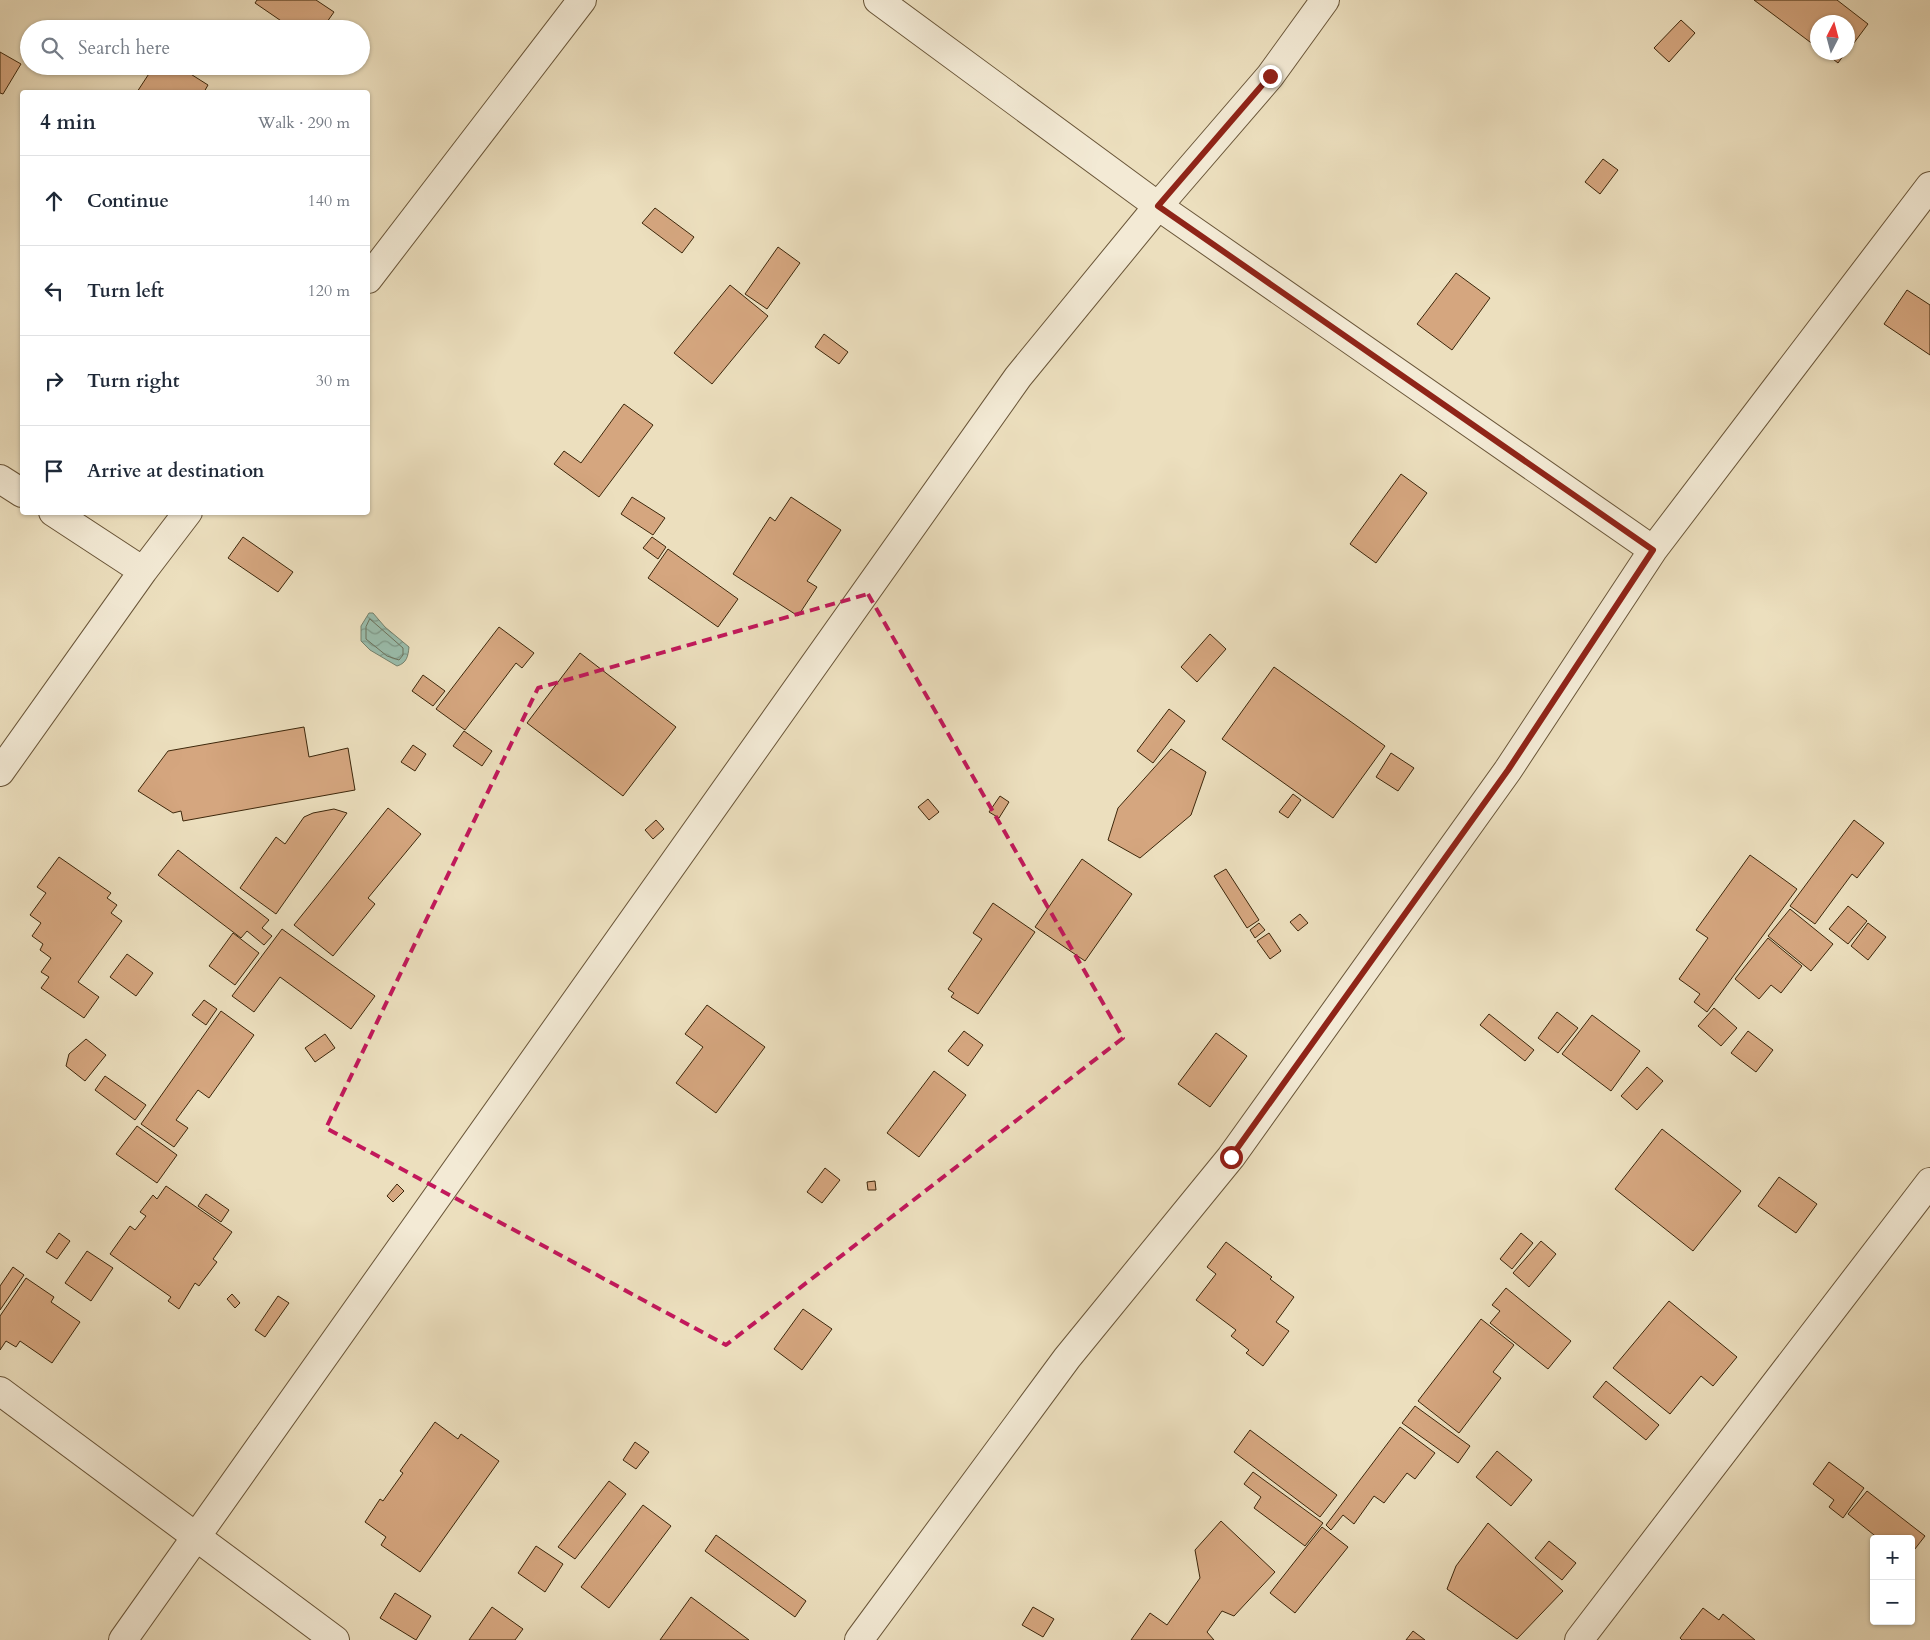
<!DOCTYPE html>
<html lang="en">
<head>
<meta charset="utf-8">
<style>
  body { margin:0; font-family:Cardo,serif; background:#f6f6f7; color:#1f2937 }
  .controls { position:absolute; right:15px; bottom:15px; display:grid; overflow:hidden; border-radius:5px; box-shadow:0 1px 4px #0004 }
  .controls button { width:45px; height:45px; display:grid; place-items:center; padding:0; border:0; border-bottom:1px solid #e0e1e3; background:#fff; color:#1f2937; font:25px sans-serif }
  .compass { position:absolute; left:1810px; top:15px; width:45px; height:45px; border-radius:50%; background:#fff; box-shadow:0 1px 4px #0004; rotate:6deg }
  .stop { position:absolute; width:15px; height:15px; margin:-11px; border:4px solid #8f2418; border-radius:50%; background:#fff }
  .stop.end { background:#8f2418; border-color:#fff; box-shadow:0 1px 5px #0008 }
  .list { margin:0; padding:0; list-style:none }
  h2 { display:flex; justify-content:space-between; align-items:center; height:65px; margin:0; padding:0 20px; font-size:21px }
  h2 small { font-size:16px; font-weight:400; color:#747a83 }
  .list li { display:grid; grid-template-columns:32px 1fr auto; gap:15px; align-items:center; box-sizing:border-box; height:90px; padding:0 20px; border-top:1px solid #e0e1e3 }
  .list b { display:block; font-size:19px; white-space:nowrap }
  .list em { font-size:16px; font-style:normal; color:#747a83 }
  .icon { flex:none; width:28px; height:28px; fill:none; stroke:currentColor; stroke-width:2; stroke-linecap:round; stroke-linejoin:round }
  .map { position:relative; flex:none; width:1930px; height:1640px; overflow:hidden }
  .search { position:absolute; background:#fff; box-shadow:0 1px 4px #0004; left:20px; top:20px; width:350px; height:55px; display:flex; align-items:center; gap:12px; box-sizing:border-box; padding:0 18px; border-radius:28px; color:#747a83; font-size:19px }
  .panel { position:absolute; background:#fff; box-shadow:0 1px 4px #0004; left:20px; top:90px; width:350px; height:425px; border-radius:5px }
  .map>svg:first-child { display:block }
  .water { fill:url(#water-waves); stroke:#75816c }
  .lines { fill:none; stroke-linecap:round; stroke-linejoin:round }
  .shore { stroke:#6c725c; stroke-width:1 }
  .building { fill:#d5a67f; stroke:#3d270b }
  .minor-casing { stroke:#695538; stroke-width:30 }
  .minor { stroke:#f3ead5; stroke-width:28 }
  .route { stroke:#8f2418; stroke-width:6 }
  .marked { fill:none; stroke:#c2185b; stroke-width:4; stroke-dasharray:10 6; stroke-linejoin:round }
</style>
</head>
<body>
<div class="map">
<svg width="1930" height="1640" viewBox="0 0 1930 1640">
  <defs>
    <pattern id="water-waves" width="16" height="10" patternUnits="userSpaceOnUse" patternTransform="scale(1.25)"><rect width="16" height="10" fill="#9abdac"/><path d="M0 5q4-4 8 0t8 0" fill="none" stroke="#7f9a8a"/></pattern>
  </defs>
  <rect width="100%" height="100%" fill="#ecdfbe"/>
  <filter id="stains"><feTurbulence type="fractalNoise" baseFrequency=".004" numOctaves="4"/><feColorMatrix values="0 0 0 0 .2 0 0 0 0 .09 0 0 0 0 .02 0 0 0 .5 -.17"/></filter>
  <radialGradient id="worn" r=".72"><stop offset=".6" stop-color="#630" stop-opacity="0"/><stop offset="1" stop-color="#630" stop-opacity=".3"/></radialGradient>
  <path class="water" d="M369,613h4l12,14 24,20c-1,9 -2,16 -12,19l-27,-16 -9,-9v-15z"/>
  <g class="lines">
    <path class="shore" d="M370,619l33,29v7l-4,5 -12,-4 -21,-17v-12z"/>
  </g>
  <path class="building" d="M257,0h59l18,12 -12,17h-29l-38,-26z
    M1754,0h83l31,24 -20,27v-29h-30v26z
    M1681,20l14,13 -26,29 -15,-14z
    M0,52l21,12 -18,30 -3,-1z
    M1824,52h22l-8,11z
    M154,66h24l30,19 -4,7h-67z
    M1603,159l15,11 -18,24 -15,-12z
    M655,208l39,29 -12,16 -40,-30z
    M778,247l22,16 -33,46 -22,-15z
    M1456,273l34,25 -38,52 -35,-26z
    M730,285l38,31 -56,68 -38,-31z
    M1907,290l23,15v50l-46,-31z
    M824,334l24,18 -9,12 -24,-17z
    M624,404l29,21 -54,72 -45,-33 10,-13 17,12z
    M1401,474l26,19 -51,70 -26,-19z
    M632,497l33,21 -12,17 -32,-21z
    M791,497l50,33 -34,51 10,6 -19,29 -65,-42 37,-57 5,4z
    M243,537l50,35 -15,20 -50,-34z
    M652,537l14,10 -8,12 -15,-11z
    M668,549l70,50 -20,28 -70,-49z
    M499,627l35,26 -12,15 -6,-5 -51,67 -29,-21z
    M1210,634l16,15 -29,33 -16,-15z
    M580,653l96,74 -53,69 -96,-73z
    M1274,667l111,79 -52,72 -111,-79z
    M423,675l22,16 -12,15 -21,-15z
    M1169,709l16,12 -32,42 -16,-12z
    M304,727l5,30 39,-9 7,42 -172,31 -2,-10 -8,2 -35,-22 30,-40z
    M464,731l28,20 -10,15 -29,-20z
    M413,745l13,9 -11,17 -14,-9z
    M1171,749l35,23 -15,43 -51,43 -32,-18 10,-32z
    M1391,753l23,15 -16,23 -22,-14z
    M1293,794l8,6 -13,18 -9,-6z
    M1000,796l9,6 -10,16 -10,-6z
    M928,799l11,13 -10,8 -11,-13z
    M388,808l33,26 -53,64 7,6 -42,52 -39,-31z
    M334,809l13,4 -71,101 -36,-26 36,-51 9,7 19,-27 9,-4z
    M656,820l8,9 -11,10 -8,-9z
    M1854,820l30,23 -27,35 -5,-4 -37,50 -25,-18z
    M178,850l91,70 -7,8 10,8 -8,9 -17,-14 -6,7 -83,-63z
    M1750,855l47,34 -90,123 -13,-10 6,-8 -21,-15 29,-41 -12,-8z
    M59,857l52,36 -4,5 10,7 -6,8 11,8 -44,61 21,15 -15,21 -43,-30 8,-11 -8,-5 10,-14 -11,-8 3,-6 -11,-8 9,-13 -11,-8 16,-22 -9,-6z
    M1082,859l50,35 -47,67 -50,-34z
    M1226,869l33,51 -12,8 -33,-52z
    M993,903l42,29 -57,82 -27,-17 3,-4 -6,-4 34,-50 -9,-6z
    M1848,906l19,15 -19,23 -19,-15z
    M1790,909l43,35 -22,27 -43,-35z
    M1300,914l8,9 -10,8 -8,-9z
    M1259,923l6,7 -10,8 -5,-8z
    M1868,923l18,14 -18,23 -17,-14z
    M282,929l93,67 -24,33 -71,-52 -26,35 -22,-16z
    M233,933l26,20 -24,32 -26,-19z
    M1269,933l12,18 -11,8 -13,-18z
    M1768,938l34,28 -21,27 -10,-8 -12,14 -24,-20z
    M127,954l26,19 -17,23 -26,-19z
    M204,1000l13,9 -11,16 -14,-10z
    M707,1005l58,42 -49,66 -40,-30 27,-36 -18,-13z
    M1714,1008l23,20 -16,18 -23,-20z
    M221,1011l33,24 -45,63 -11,-8 -22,30 12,8 -14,19 -33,-23z
    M1557,1012l21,16 -20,25 -20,-15z
    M1489,1014l45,36 -9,11 -45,-36z
    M1592,1015l48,36 -29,40 -49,-37z
    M964,1031l19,14 -15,21 -20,-15z
    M1748,1031l25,19 -17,22 -25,-19z
    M1216,1033l31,23 -37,51 -32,-23z
    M325,1034l10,14 -20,14 -10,-14z
    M86,1039l20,16 -21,26 -19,-15 3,-12z
    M1647,1067l16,14 -26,29 -16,-14z
    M934,1071l32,24 -47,62 -32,-24z
    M105,1076l41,29 -11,15 -40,-30z
    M137,1126l40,29 -20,28 -41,-29z
    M1662,1129l79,62 -48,60 -78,-62z
    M825,1168l15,12 -18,23 -15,-11z
    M1779,1177l38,27 -21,29 -38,-27z
    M875,1181l1,9h-8l-1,-8z
    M397,1184l7,7 -11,11 -6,-6z
    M166,1186l66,46 -19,27 4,3 -18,24 -4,-3 -16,26 -11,-8 3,-4 -61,-43 20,-28 5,4 11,-14 -6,-4 13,-17 4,4z
    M206,1194l23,16 -8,12 -23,-16z
    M59,1233l11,8 -13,18 -11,-7z
    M1521,1233l12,10 -21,26 -12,-10z
    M1541,1241l15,13 -27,33 -16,-14z
    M1226,1242l46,35 -2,2 24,18 -18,25 13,9 -26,35 -17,-13 3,-3 -18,-14 5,-6 -40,-30 20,-26 -9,-7z
    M87,1251l26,17 -22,33 -26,-18z
    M13,1267l11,8 -24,35v-24z
    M26,1278l28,19 -3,5 29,20 -28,41 -32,-22 -4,6 -10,-6 -6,9v-34z
    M1506,1288l65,53 -23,28 -58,-46 10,-12 -8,-6z
    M232,1294l8,9 -5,5 -8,-9z
    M278,1296l11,7 -24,34 -10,-7z
    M1669,1301l68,56 -24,29 -12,-10 -31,38 -57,-46z
    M803,1309l29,20 -30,41 -28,-21z
    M1481,1319l33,26 -21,27 8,6 -42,55 -41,-32z
    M1606,1381l53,44 -13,15 -53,-43z
    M1415,1406l55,40 -12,17 -56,-40z
    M435,1422l23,17 3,-5 38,27 -79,111 -39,-27 5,-8 -21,-15 15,-23 3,2 20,-28 -3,-2z
    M1400,1427l35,26 -20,26 -8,-6 -23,30 -10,-7 -20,28 -11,-9 -12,15 -5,-5z
    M1250,1430l87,65 -17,22 -86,-65z
    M635,1442l14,10 -13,17 -13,-9z
    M1497,1451l35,29 -21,26 -35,-29z
    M1829,1462l35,26 -21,30 -14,-11 5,-7 -21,-16z
    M1253,1472l70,51 -18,23 -51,-38 7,-11 -17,-13z
    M609,1481l17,13 -51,65 -17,-12z
    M1867,1491l58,45 -14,18v-15h-32l-31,-25z
    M643,1505l28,21 -62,82 -28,-21z
    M1221,1521l54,51 -41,44 -12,-5 -15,21 7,8h-83l19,-27 17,12 33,-47 -5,-28z
    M1488,1523l75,68 -46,48 -70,-50 9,-23z
    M1322,1527l26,20 -53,66 -25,-20z
    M716,1535l90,66 -11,16 -90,-66z
    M1549,1541l27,22 -14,17 -27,-22z
    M536,1546l27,18 -18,28 -27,-19z
    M395,1593l36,23 -15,24 -36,-22z
    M691,1597l58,43h-89z
    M492,1607l31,22 -8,11h-46z
    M1033,1607l21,12 -11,18 -21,-12z
    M1703,1608l16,12 4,-6 32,26h-73l-2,-2z
    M1413,1631l12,9h-19z"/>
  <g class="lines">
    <defs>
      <path id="minor" d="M878,0l280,206 495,344
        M368,279l214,-279
        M0,479l22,14
        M53,512l90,59
        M0,772l143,-201 45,-59
        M0,1391l335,249
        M123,1640l895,-1263 140,-171 112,-130 55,-76
        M859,1640l208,-282 164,-201 277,-387 145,-220 277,-364
        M1579,1640l351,-458"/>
    </defs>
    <use href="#minor" class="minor-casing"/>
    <use href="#minor" class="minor"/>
  </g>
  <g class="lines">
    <path class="route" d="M1231,1157l277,-387 145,-220 -495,-344 112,-130"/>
  </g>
  <path class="marked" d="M868,594l255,444 -397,307 -400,-217 212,-440z"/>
  <rect width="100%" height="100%" filter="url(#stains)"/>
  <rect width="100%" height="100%" fill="url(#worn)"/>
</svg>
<div class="controls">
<button>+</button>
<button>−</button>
</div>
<svg class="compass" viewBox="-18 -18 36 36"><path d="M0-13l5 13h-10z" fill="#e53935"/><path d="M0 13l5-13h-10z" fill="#747a83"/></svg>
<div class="stop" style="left:1231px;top:1157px"></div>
<div class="stop end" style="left:1270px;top:76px"></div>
<div class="search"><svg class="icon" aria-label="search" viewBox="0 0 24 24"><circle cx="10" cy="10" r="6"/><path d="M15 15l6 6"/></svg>Search here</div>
<section class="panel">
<h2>4 min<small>Walk · 290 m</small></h2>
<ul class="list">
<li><svg class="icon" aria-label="ahead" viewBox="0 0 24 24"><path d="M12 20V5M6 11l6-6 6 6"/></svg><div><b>Continue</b></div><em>140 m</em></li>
<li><svg class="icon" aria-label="left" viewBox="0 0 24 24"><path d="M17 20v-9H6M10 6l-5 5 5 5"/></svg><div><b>Turn left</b></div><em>120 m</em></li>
<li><svg class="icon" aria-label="right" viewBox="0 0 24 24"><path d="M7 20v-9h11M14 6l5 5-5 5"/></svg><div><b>Turn right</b></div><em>30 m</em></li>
<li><svg class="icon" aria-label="arrive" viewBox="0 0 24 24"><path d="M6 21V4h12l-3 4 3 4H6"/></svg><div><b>Arrive at destination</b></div></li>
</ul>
</section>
</div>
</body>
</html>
